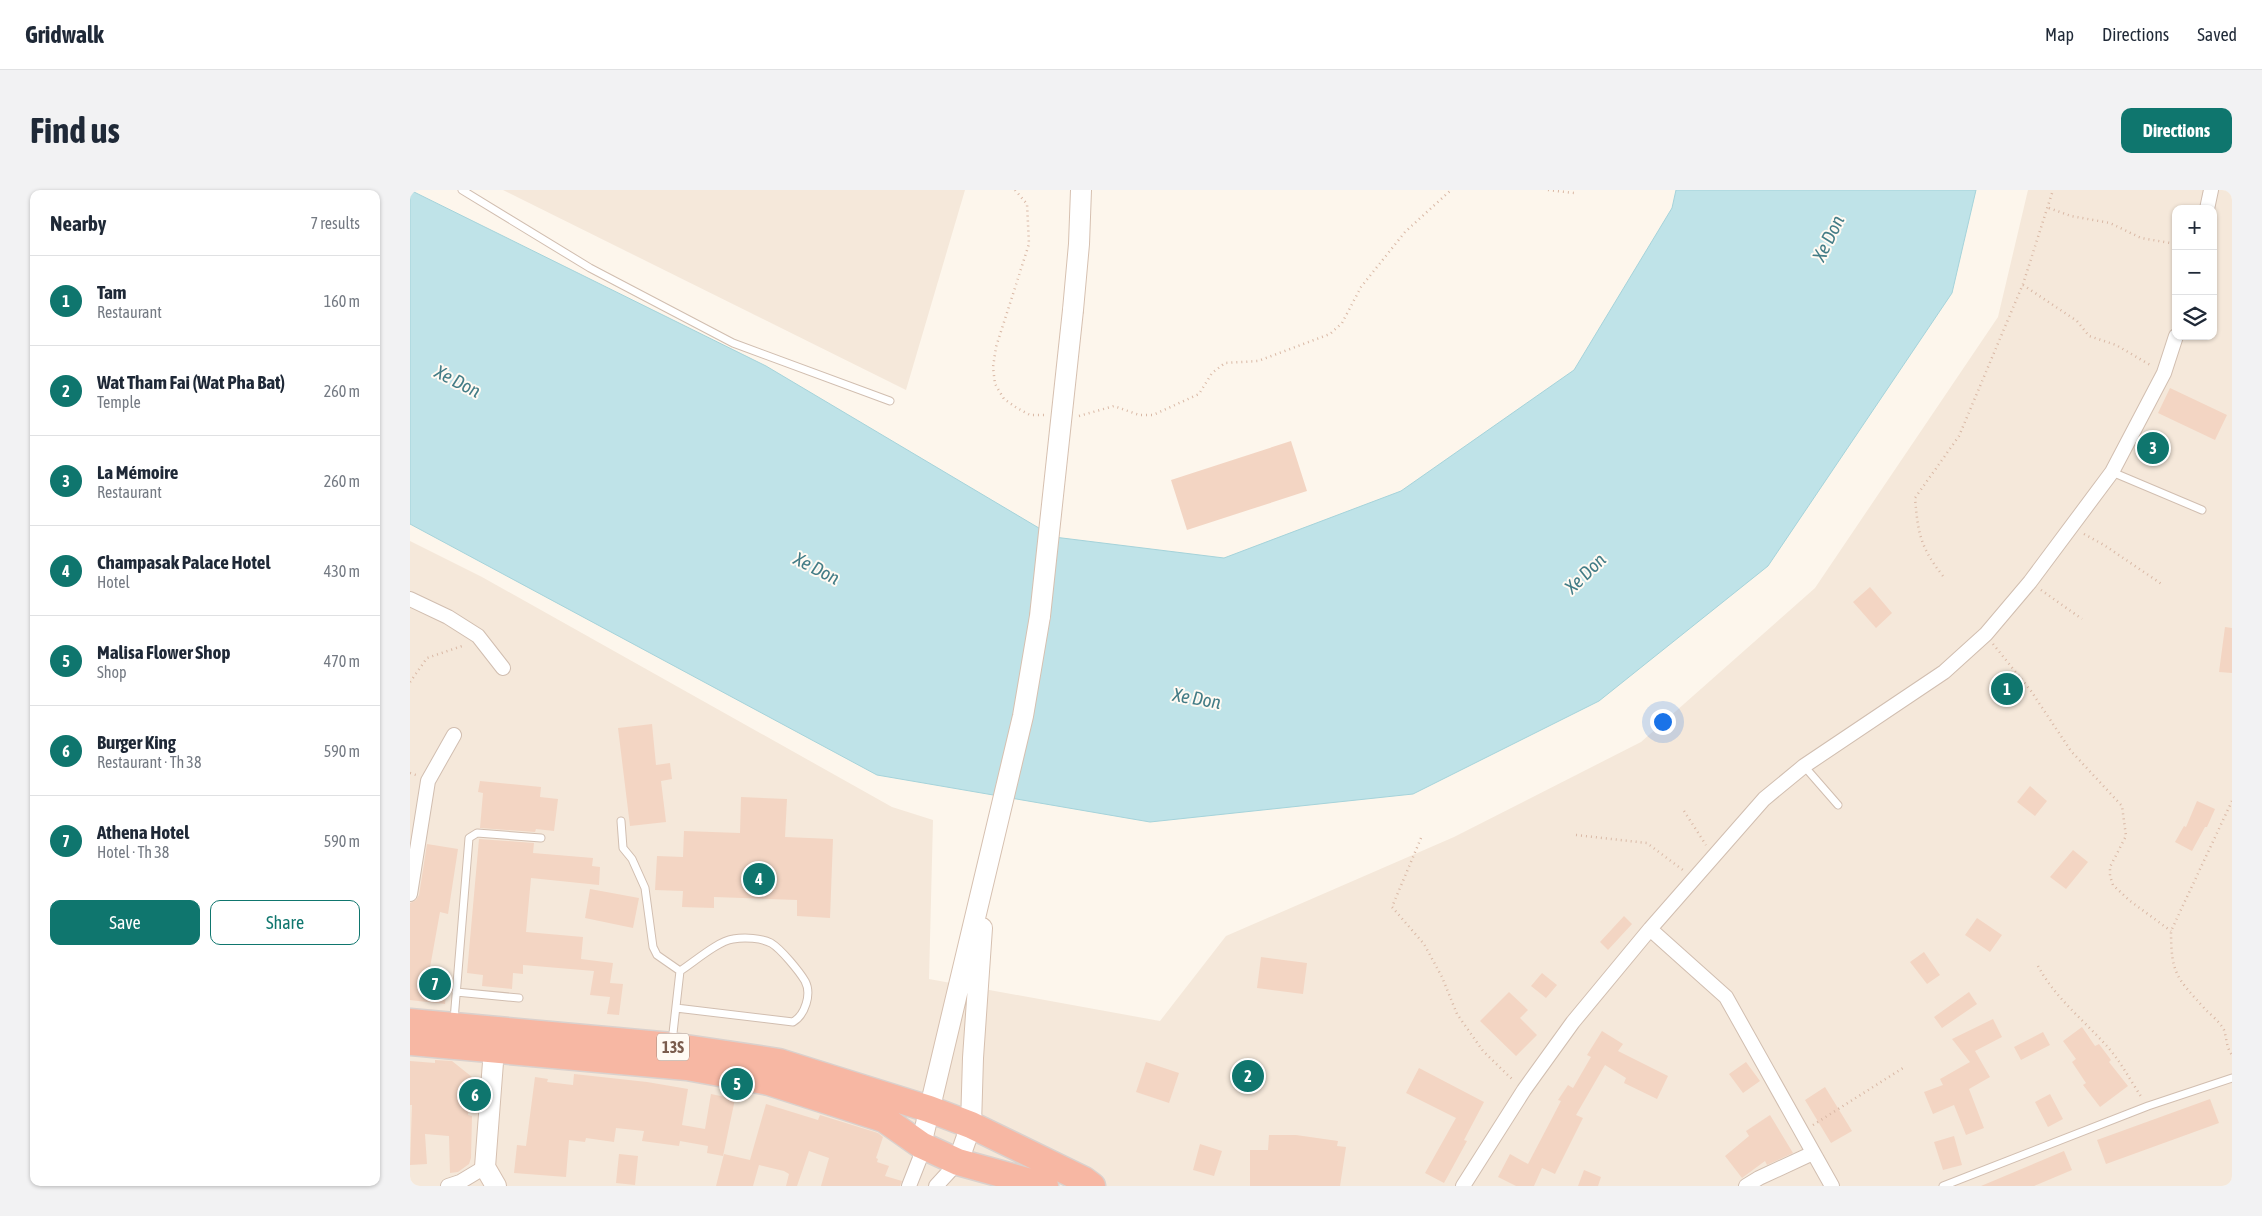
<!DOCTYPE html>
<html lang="en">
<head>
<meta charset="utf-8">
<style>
  body { margin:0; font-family:"Asap Condensed",sans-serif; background:#f2f2f3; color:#1f2937 }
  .controls { position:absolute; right:15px; top:15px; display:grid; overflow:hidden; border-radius:10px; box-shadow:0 1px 4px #0004 }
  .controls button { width:45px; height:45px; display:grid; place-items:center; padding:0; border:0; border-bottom:1px solid #e0e1e3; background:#fff; color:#1f2937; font:25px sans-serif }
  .you { position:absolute; left:1252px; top:531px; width:18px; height:18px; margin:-12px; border:4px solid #fff; border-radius:50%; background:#1a73e8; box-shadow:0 0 0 8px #1a73e833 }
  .badge { display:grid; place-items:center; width:32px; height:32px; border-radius:50%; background:#0f766e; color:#fff; font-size:16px; font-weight:700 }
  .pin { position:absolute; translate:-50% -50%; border:2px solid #fff; box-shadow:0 1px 5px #0006 }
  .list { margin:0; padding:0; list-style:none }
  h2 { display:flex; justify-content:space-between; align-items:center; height:65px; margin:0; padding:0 20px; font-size:21px }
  h2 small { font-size:16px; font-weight:400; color:#747a83 }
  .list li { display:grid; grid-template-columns:32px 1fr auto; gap:15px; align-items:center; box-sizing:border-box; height:90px; padding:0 20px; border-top:1px solid #e0e1e3 }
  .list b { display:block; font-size:19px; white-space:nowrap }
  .list p { margin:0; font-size:16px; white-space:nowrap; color:#747a83 }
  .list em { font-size:16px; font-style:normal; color:#747a83 }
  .actions { display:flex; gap:10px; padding:15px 20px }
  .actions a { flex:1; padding:11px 0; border:1px solid #0f766e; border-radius:10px; text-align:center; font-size:18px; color:#0f766e }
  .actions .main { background:#0f766e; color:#fff }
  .icon { flex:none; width:28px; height:28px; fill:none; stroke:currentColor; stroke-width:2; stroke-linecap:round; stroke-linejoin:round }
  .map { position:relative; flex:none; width:1822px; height:996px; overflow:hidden; border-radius:10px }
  header { display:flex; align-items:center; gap:30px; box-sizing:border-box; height:70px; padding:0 25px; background:#fff; border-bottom:1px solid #e0e1e3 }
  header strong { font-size:24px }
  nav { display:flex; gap:28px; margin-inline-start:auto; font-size:18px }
  .intro { display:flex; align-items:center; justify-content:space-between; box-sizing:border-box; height:120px; padding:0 30px }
  h1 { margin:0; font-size:35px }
  .button { padding:12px 22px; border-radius:10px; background:#0f766e; color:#fff; font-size:18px; font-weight:700 }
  main { display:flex; gap:30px; padding:0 30px }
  aside { flex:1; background:#fff; border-radius:10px; box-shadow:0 1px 4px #0004 }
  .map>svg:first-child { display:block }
  .residential { fill:#f5e8da; fill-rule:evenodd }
  .water { fill:#bfe3e8; stroke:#a5d3da }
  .building { fill:#f3d5c3 }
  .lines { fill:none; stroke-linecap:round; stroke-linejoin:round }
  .lane-casing { stroke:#d1beb0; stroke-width:9 }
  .street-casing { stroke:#d1beb0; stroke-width:16 }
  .secondary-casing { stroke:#d6c0b0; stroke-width:22 }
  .highway-casing { stroke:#dad1cd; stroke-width:29 }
  .path { stroke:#d9b8a5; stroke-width:2.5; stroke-dasharray:1 4; stroke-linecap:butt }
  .lane { stroke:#fff; stroke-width:7 }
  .street { stroke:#fff; stroke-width:14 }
  .secondary { stroke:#fff; stroke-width:20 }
  .highway { stroke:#f7b7a3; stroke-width:26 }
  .secondary-bridge-casing { stroke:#d6c0b0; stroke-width:22; stroke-linecap:butt }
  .secondary-bridge { stroke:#fff; stroke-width:20 }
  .labels { text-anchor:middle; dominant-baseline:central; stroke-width:4; stroke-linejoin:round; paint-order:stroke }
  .shield { fill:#fffaf3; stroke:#a28b7f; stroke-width:1 }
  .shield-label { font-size:16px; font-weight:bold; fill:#7a5c4d }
  .water-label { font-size:19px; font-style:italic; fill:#437c86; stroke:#fffaf3 }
</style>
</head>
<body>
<header>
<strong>Gridwalk</strong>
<nav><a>Map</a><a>Directions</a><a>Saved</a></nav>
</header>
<div class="intro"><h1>Find us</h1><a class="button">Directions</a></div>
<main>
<aside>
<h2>Nearby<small>7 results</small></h2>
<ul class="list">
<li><span class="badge">1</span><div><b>Tam</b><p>Restaurant</p></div><em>160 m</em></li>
<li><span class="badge">2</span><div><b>Wat Tham Fai (Wat Pha Bat)</b><p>Temple</p></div><em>260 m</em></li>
<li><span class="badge">3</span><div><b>La Mémoire</b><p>Restaurant</p></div><em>260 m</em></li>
<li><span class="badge">4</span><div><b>Champasak Palace Hotel</b><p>Hotel</p></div><em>430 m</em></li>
<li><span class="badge">5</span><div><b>Malisa Flower Shop</b><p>Shop</p></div><em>470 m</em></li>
<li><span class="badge">6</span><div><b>Burger King</b><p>Restaurant · Th 38</p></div><em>590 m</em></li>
<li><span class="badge">7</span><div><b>Athena Hotel</b><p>Hotel · Th 38</p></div><em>590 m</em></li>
</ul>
<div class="actions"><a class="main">Save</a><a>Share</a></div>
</aside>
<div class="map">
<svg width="1822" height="996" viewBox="0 0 1822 996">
  <rect width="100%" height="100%" fill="#fdf6ec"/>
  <path class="residential" d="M93,0h462l-59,200z
    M1618,0h204v996h-1822v-645l72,36 410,230 41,13 -4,159 231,42 66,-85 228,-99 187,-95 174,-154 183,-271zM1766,19h37v127h-37z"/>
  <path class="water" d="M0,0l356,176 288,171 170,21 177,-67 173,-121 98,-162 4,-18h300l-24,103 -184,273 -169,135 -186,93 -263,28 -273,-47 -467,-251z"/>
  <path class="building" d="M1760,198l57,27 -12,25 -57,-27z
    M881,251l16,50 -120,39 -16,-50z
    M1460,397l22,26 -16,15 -23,-26z
    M1815,437l7,1v45l-13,-1z
    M242,534l4,41 14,-2 2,16 -11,2 5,41 -36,4 -12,-98z
    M70,591l61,6 -1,10 18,2 -4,32 -18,-2 -1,3 -55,-4 3,-35 -5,-1z
    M1620,596l17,15 -12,15 -18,-14z
    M331,607l46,2 -2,38 48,2 -3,79 -33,-2v-16l-83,-3v11l-32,-1 1,-16 -28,-1 2,-34 26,1 1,-26 56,2z
    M1787,611l18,8 -8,18h-2l-13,24 -17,-9 9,-16 2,1z
    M69,649l55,4 -1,10 60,5 -1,8 8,1 -1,18 -68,-7 -5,54 57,5 -2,22 32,4 -3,20 13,1 -4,31 -12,-1 3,-17 -20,-2 4,-24 -71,-6v9l-10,-1 -1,16 -30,-3 1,-11 -16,-2z
    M17,654l31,5 -10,65 -8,-2 -11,61 19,3 -3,28 -35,-4v-97l6,-3 3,-5z
    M1663,660l15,12 -22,27 -16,-12z
    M180,699l49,9 -6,30 -48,-10z
    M1214,726l8,8 -24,26 -8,-8z
    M1567,728l25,17 -12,17 -25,-17z
    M1514,762l16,23 -13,9 -17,-22z
    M851,767l46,6 -4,31 -46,-6z
    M1132,783l15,12 -11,13 -15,-12z
    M1099,802l19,18 -8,8 17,17 -21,21 -36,-35z
    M1559,802l8,12 -35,24 -8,-11z
    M1583,829l9,18 -27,14 15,26 -21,12 15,39 -18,7 -12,-30 -21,9 -9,-22 19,-7 -3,-6 30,-17 -18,-23z
    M1672,837l13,19 4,-2 12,16 -2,2 19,24 -28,21 -17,-22 3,-2 -14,-21 4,-3 -13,-18z
    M1192,841l21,13 -5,7 50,25 -11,23 -33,-16 2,-5 -21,-13 -29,50 7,3 -28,56 -13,-6 -8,18h-18l-18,-9 12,-23 18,10 33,-63 -3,-1 10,-15 5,3 18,-31 -4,-2z
    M1633,842l7,13 -29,15 -7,-13z
    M25,870l17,1 20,16 -4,38 4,1 -1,42 -2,6 -11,8 -8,1 -1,-37 -24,-2 2,30 -17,1 2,-60h-2v-44l25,2z
    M736,872l33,11 -10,30 -33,-11z
    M1336,872l14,19 -17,12 -14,-19z
    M1009,878l65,34 -20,38 3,1 -23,42 -19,-10 31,-55 -50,-25z
    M164,884l73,8 41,7 -6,36 23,4 6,-35 24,5 -12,57 -16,-3 1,-7 -28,-5 -1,5 -37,-5 2,-10 -28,-3 -2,14 -28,-4 -1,4 -16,-2 -3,37 -52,-4 3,-28 9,1 9,-69 13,2 -1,3 26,3z
    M1415,897l27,44 -21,12 -26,-43z
    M1640,904l13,25 -15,8 -13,-25z
    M1800,909l9,24 -113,41 -9,-24z
    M356,914l52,16 2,-5 58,18 5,4 -7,21 2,1 -1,3 12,4 -4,10 17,5 -2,5h-79l8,-28 -20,-7 -12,35h-11l3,-12 -5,-3 -25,-6 -6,21h-37l8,-32 26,6z
    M1360,925l23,38 -26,12 -2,-4 -23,17 -17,-22 24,-20 -3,-5z
    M859,945h27l42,6 -1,5 9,1 -6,39h-90v-36h18z
    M1544,946l8,29 -19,5 -9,-28z
    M790,954l22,7 -8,25 -21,-6z
    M1654,961l8,19 -38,16h-53z
    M209,964l19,2 -3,29 -19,-2z
    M1174,980l17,7 -3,9h-20z"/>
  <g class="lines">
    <defs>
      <path id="lane" d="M52,0l128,78 143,75 157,58
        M1702,282l90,38
        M1394,576l34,39
        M211,631l2,27 9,11 13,29 8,59 4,8 23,16
        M46,802l63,6
        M44,830l15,-182 8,-5 64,5
        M262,852l8,-71c14,-9 38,-30 53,-32 12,-2 28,-1 38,4 10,6 28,28 34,38 7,13 0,34 -12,41l-117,-14
        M1533,996l205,-80 84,-28"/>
      <path id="street" d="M1797,19l4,-19
        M0,409l38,18 30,19 25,32
        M0,704l18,-113 26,-46
        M1240,739l76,68 106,189
        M38,996l12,-4 25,-15
        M499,996l11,-28 1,-13
        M526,996l22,-24
        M1053,996l61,-96 49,-68 77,-93 114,-130 40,-33 140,-94 42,-38 44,-52 82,-110 52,-99 12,-37
        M1336,996l13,-8 54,-25"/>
      <path id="secondary" d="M663,120l6,-66 2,-54
        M85,846l-10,131 11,19
        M511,955l102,-429 17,-100
        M548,972l13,-37 2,-67 9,-130"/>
      <path id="highway" d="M0,832l262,24 107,16 150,47 42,16 113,55 8,6
        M0,852l277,25 82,15 115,37 37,26 37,17 87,24"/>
    </defs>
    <use href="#lane" class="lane-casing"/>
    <use href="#street" class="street-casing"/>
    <use href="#secondary" class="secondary-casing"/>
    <use href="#highway" class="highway-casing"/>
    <path class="path" d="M605,0l12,14 2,40 -33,103 -3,20 2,17 9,15 13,9 13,7h16
      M1138,0l26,3
      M1639,18l22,8 39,7 31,15 35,6
      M1613,95l54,36 12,15 27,9 36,21
      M669,226l35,-10 25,9h14l46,-21 13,-21 13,-10 33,-2 72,-27 12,-11 19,-36 44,-55 46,-42
      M1674,344l20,11 59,40
      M1533,386c-23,-29 -25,-43 -28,-78l44,-62 64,-152 30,-94
      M1631,400l41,29
      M1583,454l38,47 40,60 51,55 4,30 -16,31v9l3,9 17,16 41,30
      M0,492l17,-24 38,-13
      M0,583l6,2
      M1822,611l-61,130c0,43 6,47 34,78 6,6 15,13 19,21 3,9 2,17 8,25
      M1274,621l22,34
      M1166,645l71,8 36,27
      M1011,648l-29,69 32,37 18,33 15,37 26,37 31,30
      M1628,776c16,30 43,52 66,77 15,15 26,37 38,55
      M1403,935l90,-57"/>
    <use href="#lane" class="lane"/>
    <use href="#street" class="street"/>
    <use href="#secondary" class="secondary"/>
    <use href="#highway" class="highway"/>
    <defs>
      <path id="secondary-bridge" d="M630,426l33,-306"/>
    </defs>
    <use href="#secondary-bridge" class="secondary-bridge-casing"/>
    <use href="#secondary-bridge" class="secondary-bridge"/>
  </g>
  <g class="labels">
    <rect class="shield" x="247" y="843.5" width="32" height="27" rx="4"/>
    <g class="shield-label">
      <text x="263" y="857">13S</text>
    </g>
    <g class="water-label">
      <text transform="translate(1418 48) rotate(-64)">Xe Don</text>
      <text transform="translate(48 191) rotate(27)">Xe Don</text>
      <text transform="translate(407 378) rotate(27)">Xe Don</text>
      <text transform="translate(1175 383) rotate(-44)">Xe Don</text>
      <text transform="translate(787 508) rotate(10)">Xe Don</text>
    </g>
  </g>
</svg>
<div class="controls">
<button>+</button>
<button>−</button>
<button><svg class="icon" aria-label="layers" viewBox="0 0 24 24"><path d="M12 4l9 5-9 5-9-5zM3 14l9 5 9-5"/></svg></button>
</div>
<div class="you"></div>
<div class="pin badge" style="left:1597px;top:499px">1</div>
<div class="pin badge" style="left:838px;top:886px">2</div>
<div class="pin badge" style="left:1743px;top:258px">3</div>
<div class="pin badge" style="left:349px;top:689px">4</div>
<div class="pin badge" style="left:327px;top:894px">5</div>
<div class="pin badge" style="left:65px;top:905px">6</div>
<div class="pin badge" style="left:25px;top:794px">7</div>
</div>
</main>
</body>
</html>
